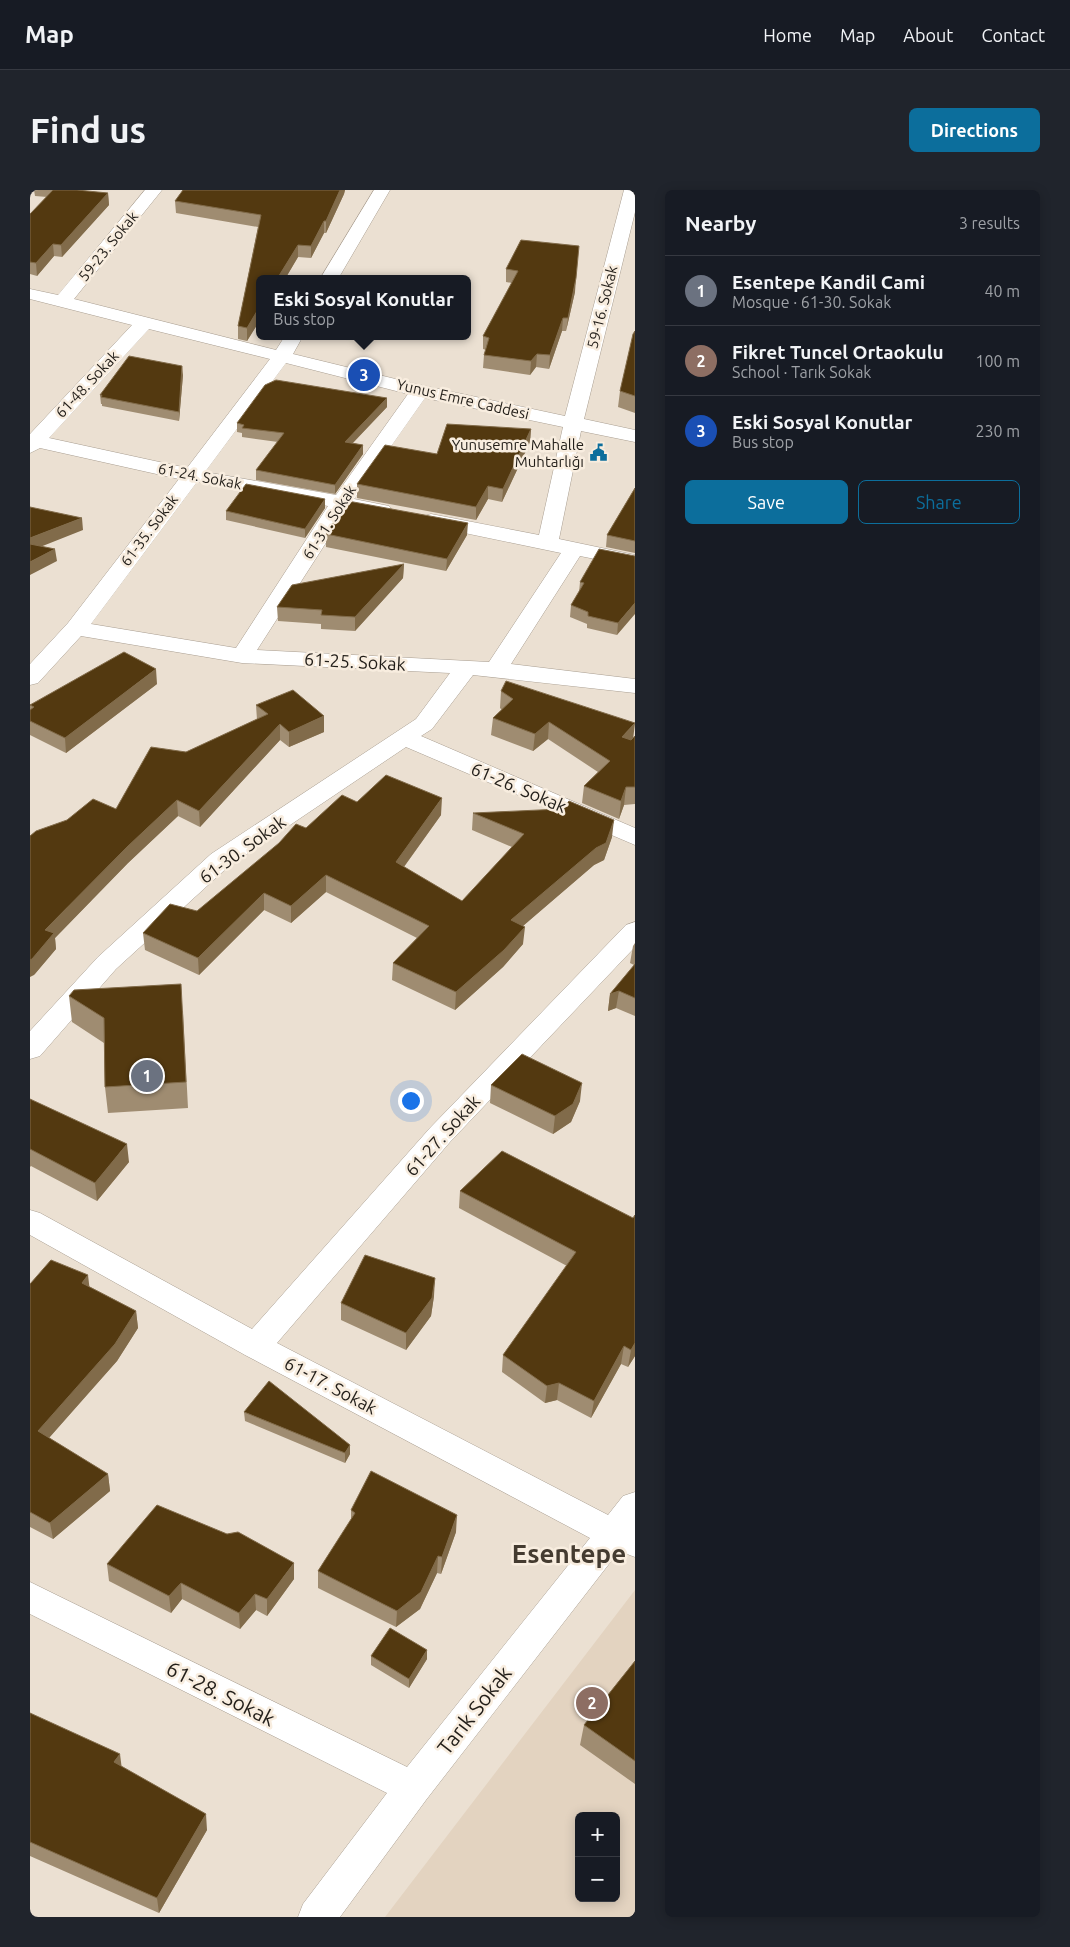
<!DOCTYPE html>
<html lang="en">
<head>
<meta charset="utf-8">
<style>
  body { margin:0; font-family:Ubuntu,sans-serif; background:#20242c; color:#f1f3f6 }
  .controls { position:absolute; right:15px; bottom:15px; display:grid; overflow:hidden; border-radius:8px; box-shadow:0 2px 12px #0003 }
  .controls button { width:45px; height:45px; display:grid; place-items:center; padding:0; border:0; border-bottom:1px solid #363941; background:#171b24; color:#f1f3f6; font:25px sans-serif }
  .you { position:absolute; left:380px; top:910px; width:18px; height:18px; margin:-12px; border:4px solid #fff; border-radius:50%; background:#1a73e8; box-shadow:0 0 0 8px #1a73e833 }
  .badge { display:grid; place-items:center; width:32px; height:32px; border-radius:50%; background:#0c6e9c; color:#fff; font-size:16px; font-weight:700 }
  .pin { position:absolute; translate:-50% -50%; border:2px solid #fff; box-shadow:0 1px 5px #0006 }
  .popup { position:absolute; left:226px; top:85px; width:215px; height:65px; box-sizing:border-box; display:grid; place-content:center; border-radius:8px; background:#171b24; filter:drop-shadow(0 1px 4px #0005); font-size:16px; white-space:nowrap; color:#9ea1a6 }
  .popup b { font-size:19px; color:#f1f3f6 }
  .popup::after { content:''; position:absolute; left:50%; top:100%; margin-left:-10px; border:10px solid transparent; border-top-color:#171b24 }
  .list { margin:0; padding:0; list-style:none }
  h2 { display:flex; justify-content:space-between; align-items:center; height:65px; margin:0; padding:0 20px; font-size:21px }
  h2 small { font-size:16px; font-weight:400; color:#9ea1a6 }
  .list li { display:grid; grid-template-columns:32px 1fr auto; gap:15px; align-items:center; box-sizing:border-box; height:70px; padding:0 20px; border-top:1px solid #363941 }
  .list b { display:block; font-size:19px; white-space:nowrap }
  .list p { margin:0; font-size:16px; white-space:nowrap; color:#9ea1a6 }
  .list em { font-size:16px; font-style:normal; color:#9ea1a6 }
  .actions { display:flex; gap:10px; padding:15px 20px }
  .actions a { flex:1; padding:11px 0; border:1px solid #0c6e9c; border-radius:8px; text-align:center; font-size:18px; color:#0c6e9c }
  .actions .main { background:#0c6e9c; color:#fff }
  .map { position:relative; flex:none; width:605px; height:1727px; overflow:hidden; border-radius:8px }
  header { display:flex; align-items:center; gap:30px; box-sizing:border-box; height:70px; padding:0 25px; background:#171b24; border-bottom:1px solid #363941 }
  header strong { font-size:24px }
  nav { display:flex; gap:28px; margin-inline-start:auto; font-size:18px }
  .intro { display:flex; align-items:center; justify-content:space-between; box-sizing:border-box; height:120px; padding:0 30px }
  h1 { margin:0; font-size:35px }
  .button { padding:12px 22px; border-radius:8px; background:#0c6e9c; color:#fff; font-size:18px; font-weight:700 }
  main { display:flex; gap:30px; padding:0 30px }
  aside { flex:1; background:#171b24; border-radius:8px; box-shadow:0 2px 12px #0003 }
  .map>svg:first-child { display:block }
  .built { fill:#e3d3c0; fill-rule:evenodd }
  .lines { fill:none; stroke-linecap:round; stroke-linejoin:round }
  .street-casing { stroke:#a99e91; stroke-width:1 }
  .street { fill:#fff; fill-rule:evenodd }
  .wall { fill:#9f8c71 }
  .shaded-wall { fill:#816b4a }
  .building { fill:#533910; stroke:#816b4a }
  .labels { text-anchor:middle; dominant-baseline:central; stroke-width:5; stroke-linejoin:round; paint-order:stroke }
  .far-street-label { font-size:15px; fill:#221e19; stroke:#f8eddf }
  .far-poi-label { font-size:15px; fill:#221e19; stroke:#f8eddf; text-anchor:end }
  .street-label { font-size:18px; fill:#221e19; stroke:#f8eddf }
  .near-street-label { font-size:21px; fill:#221e19; stroke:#f8eddf }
  .near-district-label { font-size:26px; font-weight:bold; fill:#443b30; stroke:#f8eddf }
</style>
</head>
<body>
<header>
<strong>Map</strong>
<nav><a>Home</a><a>Map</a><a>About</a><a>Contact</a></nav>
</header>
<div class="intro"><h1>Find us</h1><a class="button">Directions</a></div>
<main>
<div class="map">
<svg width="605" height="1727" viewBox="0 0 605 1727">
  <rect width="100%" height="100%" fill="#ebe0d2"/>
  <path class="built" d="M605,1400v327h-250zM549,1626h37v82h-37z"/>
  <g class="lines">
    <defs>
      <path id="street" d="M115,0h17l-88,109 202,51 9,-14h18l-10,18 127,31 145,31 59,-226h11v22l-51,207 51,11v12l-54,-11 -22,108 76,16v12l-55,-11 -69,108 124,15v14l-162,-18 -41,54 -11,7 214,92v17l-229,-98 -177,119 -113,103 -76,87 -10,3v-28l68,-74 113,-103 205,-135 34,-46 -208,-10 -161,-27 -43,47 -8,2v-21l38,-41 111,-144 -139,-31 -10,5v-19l102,-109 -102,-26v-10l28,6zM119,139l121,30 -83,109 -138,-30zM256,173l122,31 -72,101 -131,-23zM395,208l138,29 -24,108 -108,-21 -7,2 -3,4 3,4 7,2 130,27 -72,109 -232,-12 90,-140 35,6 7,-2 3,-4 -3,-4 -35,-7zM167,292l131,24 -92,142 -145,-24z
        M344,0h16l-52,89h-18z
        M605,732v25l-185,195 -173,201 331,172 15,-19 12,-4v65l-16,-6 -193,249 -86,117h-42l5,-13 84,-111 -357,-179v-32l377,185 183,-229 -345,-183 -215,-120v-25l10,3 212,116 178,-201 196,-203z"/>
    </defs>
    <use href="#street" class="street-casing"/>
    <use href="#street" class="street"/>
  </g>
  <path class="wall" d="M4,0h49v1l25,2 1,12 -47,52 -8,-1 -17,20 -7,-2v-60l17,-17 -12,-1z
    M153,0h162l-1,4 -18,39h-2l-13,25 -13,-1 -13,22h-25v41l-13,21 -9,-2v-13l20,-99 -82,-14 -1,-12z
    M491,50l54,52 -9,39h-4l-13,38 -13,-2 -6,8 -47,-7 1,-13 2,-5 -3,-1v-13l29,-53 -6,-1v-13z
    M605,141v82l-17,-6 2,-16z
    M153,185l-4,46 -77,-15v-2h-1l-1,-9z
    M357,208v9l-34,36 10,2v9l-28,40 -79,-14v-10l22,-28 -36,-5v-4l-5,-1v-9z
    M501,239l-1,13 -28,60 -14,-3 -12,21 -119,-22v-14l80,-30z
    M605,298v65l-29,-6 1,-12z
    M295,318l-20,30 -79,-18v-9z
    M296,344l141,1 -21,36 -120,-24z
    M605,366l-18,79 -30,-7v-4l-17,-7 1,-12 8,-13 1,-10z
    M374,374l-1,14 -48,53 -34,-2v-5l-43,-3 -1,-14z
    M127,494l-91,69 -36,-18v-30z
    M471,501l133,46 1,-1v68l-11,1 -5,14 -37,-16 2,-17 14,-14 -50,-33 -15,12 -42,-16 2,-17 9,-8 -2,-2z
    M226,515l68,27 -35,15 -9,-7 -80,87 -22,-11 -50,47 -73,75 1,11 -22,26 82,-166 70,-57 71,-32z
    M327,612l84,13 -37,52 58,34 50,-54 -40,-17 1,-17 139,24 -8,23 -10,5 -71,61v18l-20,23 -48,43 -63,-30 1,-17 24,-25 -91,-46 -35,31 -27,-13 -65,65 -54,-25 -2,-17 54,-22 109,-83z
    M605,753v73l-19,-8 -8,3 2,-17 24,-29 -4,-2 3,-17z
    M39,806l114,15 5,97 -80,5 -3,-26 -1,-44 -32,-21z
    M461,895l89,16 -9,21 -18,12 -63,-31z
    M0,909l99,63 -32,39 -66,-35 -1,1z
    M430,1001l173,27 2,138 -7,11 -7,-3 -30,54 -34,-18 -12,3 -43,-31 1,-17 64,-89 -108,-58z
    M0,1094l60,3 46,24 2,17 -21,33 -68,77 59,36 2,17 -57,48 -23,-12z
    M404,1106l-3,20 -25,34 -65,-30v-17z
    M214,1222l106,42 -5,9 -100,-42z
    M321,1320l105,22 -15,42 -4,-1 -17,36 -24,18 -78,-39v-17l33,-51z
    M77,1374l187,15 -27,37 -11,-6 -16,19 -58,-30 -11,14 -62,-32z
    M341,1466l56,3 -18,29 -38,-23z
    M605,1471v123l-55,-39 4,-20z
    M0,1523l91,53 86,64 -48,83 -129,-57z"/>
  <path class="shaded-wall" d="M310,0h5l-1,4 -18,39v-12z
    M78,3l1,12 -47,52 -1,-12z
    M294,31v12l-13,25v-12z
    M23,54l1,12 -17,20 -1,-13z
    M268,55v12l-13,22h-8z
    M546,88l-1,14 -9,39 2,-13z
    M230,116v14l-13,21v-13z
    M533,128l-1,13 -13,38 1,-14z
    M507,164l-1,13 -6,8 1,-14z
    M152,176l1,9 -4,46v-9z
    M357,208v9l-42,44v-9z
    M501,239l-1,13 -28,60 1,-13z
    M333,255v9l-28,40v-9z
    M458,296v13l-12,21v-13z
    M295,309v9l-20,30v-9z
    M52,328l1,12 -53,21v-13z
    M438,333l-1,12 -21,36 1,-12z
    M25,359l2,12 -27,14v-13z
    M374,374l-1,14 -48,53v-14z
    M605,413v11l-18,21 1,-12z
    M126,479l1,15 -91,69 -1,-15z
    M294,526v16l-35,15v-15z
    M519,532l-1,17 -15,12 2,-17z
    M605,533l-2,17 -13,14 2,-17z
    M250,534v16l-80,87 -1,-16z
    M596,597l-2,18 -5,14 2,-18z
    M412,608l-1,17 -46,64 1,-17z
    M147,610l1,16 -50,47 -73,75 1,11 -22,26 -4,2v-17l15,-30 82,-83z
    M584,630l-2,17 -8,23 -10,5 -84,72 1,-17z
    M296,685v17l-35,31v-17z
    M234,703v17l-65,65 -1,-17z
    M495,737l-2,17 -20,23 -48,43 1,-18z
    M589,801l-3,17 -8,3 2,-17z
    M552,893l-2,18 -9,21 -18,12 2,-18z
    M97,954l2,18 -32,39 -2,-18z
    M58,1085l2,17 -8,-9z
    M405,1088l-1,18 -3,20 -25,34v-17z
    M106,1121l2,17 -21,33 -77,87 -2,-17z
    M605,1153v13l-7,11 3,-17z
    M594,1156l-3,18 -30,54 3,-17z
    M529,1193l-2,17 -12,3 2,-17z
    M320,1255v9l-5,9v-10z
    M78,1284l2,17 -57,48 -3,-16z
    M427,1325l-1,17 -15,42 1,-17z
    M408,1366l-1,17 -17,36 -24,18 1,-16z
    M264,1373v16l-27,37v-17z
    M151,1393l1,16 -11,14 -2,-17z
    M225,1404l1,16 -16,19 -1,-16z
    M397,1460v9l-18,29v-9z
    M90,1564l2,16 -8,-8z
    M176,1624l1,16 -48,83 -2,-15z"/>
  <path class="building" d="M23,0h24l31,3 -47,52 -8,-1 -17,19 -6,-1v-48z
    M153,0h157l-14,31h-2l-13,25 -13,-1 -21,34h-17v27l-13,22 -9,-2 23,-111 -86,-14z
    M491,50l58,6 -3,32 -8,40h-5l-13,37 -13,-1 -6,7 -47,-6 5,-17 -6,-2 35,-65 -12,-2z
    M605,141v65l-15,-5 13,-57z
    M99,166l53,10 -3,46 -78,-15 1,-2h-2z
    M246,190l111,18 -42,44 18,3 -28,40 -79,-15 28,-37 -42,-5 2,-3 -7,-2 28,-38z
    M417,234l84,5 -28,60 -15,-3 -12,21 -119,-23 28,-39 52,9z
    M216,294l79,15 -20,30 -79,-18z
    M605,298v53l-28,-6z
    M318,311l120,22 -21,36 -121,-25z
    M0,317l52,11 -52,20z
    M0,354l25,5 -25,13z
    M569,359l36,7v47l-17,20 -30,-7v-4l-17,-7 13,-22 -4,-1z
    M374,374l-49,53 -34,-2 1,-5 -45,-3 15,-22z
    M94,462l32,17 -91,69 -35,-17v-11l4,-3 -4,-2z
    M476,491l129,42 -13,14 9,3 4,-4v51h-9l-5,14 -37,-15 26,-25 -61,-39 -14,12 -42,-16 20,-19 -12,-8z
    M263,500l31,26 -35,16 -9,-8 -81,87 -22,-11 -50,47 -82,83 9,3 -22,26 -2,1v-124l6,-5 31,-11 26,-21 23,10 35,-62 35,5 82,-38 -12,-9z
    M356,585l56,23 -46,64 66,39 62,-67 -51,-21 88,-4 8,-8 45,19 -8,23 -10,5 -85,72 14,7 -21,23 -48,42 -63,-29 36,-37 -103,-51 -35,31 -27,-13 -66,65 -55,-25 27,-29 27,7 82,-68 17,-19 10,4 36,-33 15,7z
    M605,774v34l-16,-7 -9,3z
    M151,794l5,98 -81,5 -1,-69 -35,-22 5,-6z
    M492,864l60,29 -9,21 -18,12 -64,-31z
    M0,909l97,45 -32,39 -65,-34z
    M472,961l131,67 2,-3v128l-4,7 -7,-4 -30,55 -35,-18 -12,3 -44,-31 73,-103 -116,-61z
    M335,1065l70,23 -3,20 -26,35 -65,-30z
    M21,1070l37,15 -6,8 54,28 -21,33 -77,87 70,43 -58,49 -20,-11v-228z
    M239,1191l81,64 -5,8 -101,-41z
    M341,1281l86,44 -15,42 -4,-1 -17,36 -24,19 -79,-40 37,-58 -4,-3z
    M127,1315l70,29 11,-2 56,31 -27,36 -12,-5 -16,19 -58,-30 -12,13 -62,-32z
    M360,1438l37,22 -18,29 -38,-23z
    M605,1471v100l-51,-36z
    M0,1523l90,41 -6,8 92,52 -49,84 -127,-56z"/>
  <defs>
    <symbol id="civic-bare" viewBox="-9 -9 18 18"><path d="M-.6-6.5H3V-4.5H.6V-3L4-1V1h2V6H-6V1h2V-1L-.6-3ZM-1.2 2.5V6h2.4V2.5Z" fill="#0c6e9c" stroke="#f8eddf" stroke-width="2.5" paint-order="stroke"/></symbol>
  </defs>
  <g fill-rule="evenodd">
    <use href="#civic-bare" x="556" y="250" width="25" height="25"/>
  </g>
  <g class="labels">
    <g class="far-street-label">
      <text transform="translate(78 56) rotate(-51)">59-23. Sokak</text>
      <text transform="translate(572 117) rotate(-76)">59-16. Sokak</text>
      <text transform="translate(57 194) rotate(-47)">61-48. Sokak</text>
      <text transform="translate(433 209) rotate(13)">Yunus Emre Caddesi</text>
      <text transform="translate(170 286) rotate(11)">61-24. Sokak</text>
      <text transform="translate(299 332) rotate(-57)">61-31. Sokak</text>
      <text transform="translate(119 340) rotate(-53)">61-35. Sokak</text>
    </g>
    <g class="far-poi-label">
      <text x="554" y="254">Yunusemre Mahalle<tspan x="554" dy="17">Muhtarlığı</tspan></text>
    </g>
    <g class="street-label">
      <text transform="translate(325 471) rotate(3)">61-25. Sokak</text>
      <text transform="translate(489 597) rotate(23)">61-26. Sokak</text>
      <text transform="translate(212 659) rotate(-36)">61-30. Sokak</text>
      <text transform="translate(412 945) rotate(-48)">61-27. Sokak</text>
      <text transform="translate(301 1195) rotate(28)">61-17. Sokak</text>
    </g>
    <g class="near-street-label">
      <text transform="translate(191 1503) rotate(27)">61-28. Sokak</text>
      <text transform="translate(444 1520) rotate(-52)">Tarık Sokak</text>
    </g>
    <g class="near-district-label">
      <text x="539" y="1363">Esentepe</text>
    </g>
  </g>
</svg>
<div class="controls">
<button>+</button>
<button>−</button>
</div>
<div class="you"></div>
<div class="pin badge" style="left:117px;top:886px;background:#6b7280">1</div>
<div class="pin badge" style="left:562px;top:1513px;background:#8d6e63">2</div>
<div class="pin badge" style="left:334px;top:185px;background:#1a4fb4">3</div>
<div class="popup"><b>Eski Sosyal Konutlar</b>Bus stop</div>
</div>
<aside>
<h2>Nearby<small>3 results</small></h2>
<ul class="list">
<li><span class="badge" style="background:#6b7280">1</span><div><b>Esentepe Kandil Cami</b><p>Mosque · 61-30. Sokak</p></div><em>40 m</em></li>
<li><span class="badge" style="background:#8d6e63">2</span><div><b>Fikret Tuncel Ortaokulu</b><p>School · Tarık Sokak</p></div><em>100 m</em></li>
<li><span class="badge" style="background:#1a4fb4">3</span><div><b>Eski Sosyal Konutlar</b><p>Bus stop</p></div><em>230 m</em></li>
</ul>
<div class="actions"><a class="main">Save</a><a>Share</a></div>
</aside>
</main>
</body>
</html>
